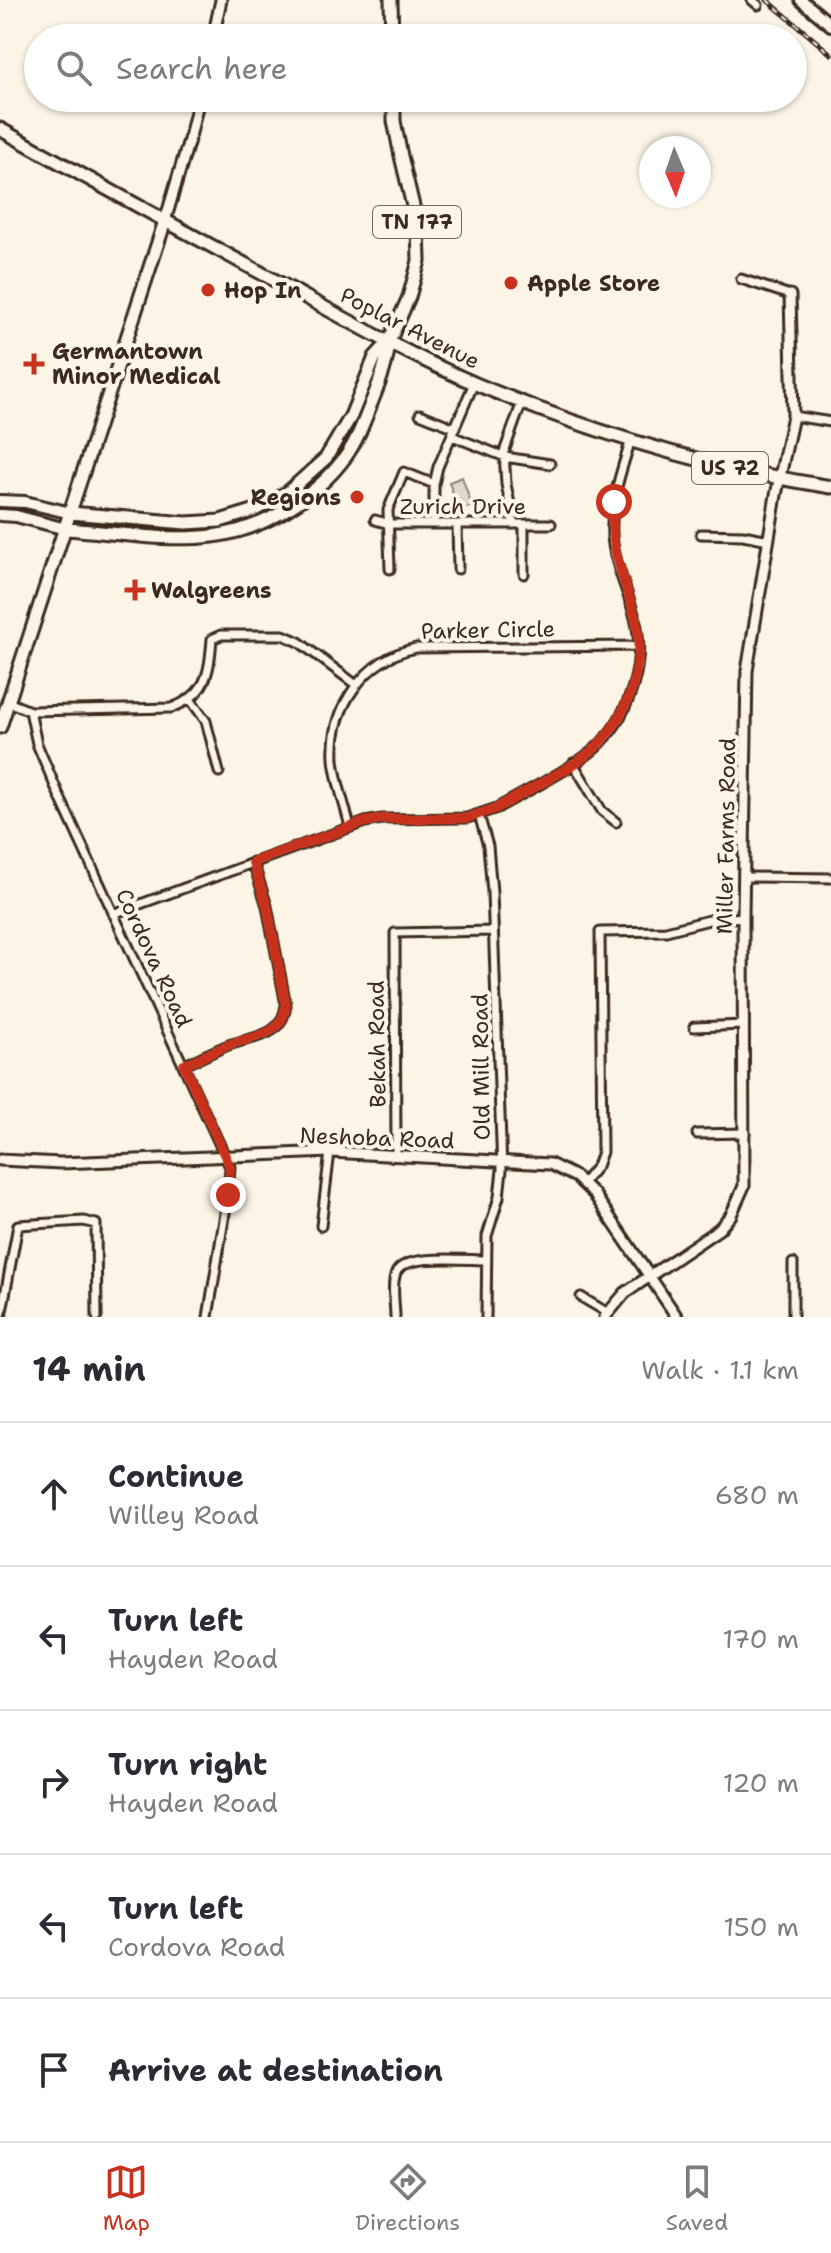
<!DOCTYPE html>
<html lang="en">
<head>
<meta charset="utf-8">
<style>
  body { margin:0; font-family:"Shantell Sans",sans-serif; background:#f2f2f3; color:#2b2b33 }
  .compass { position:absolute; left:639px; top:136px; width:72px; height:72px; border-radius:50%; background:#fff; box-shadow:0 2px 6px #0004; rotate:178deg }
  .stop { position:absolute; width:24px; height:24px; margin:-18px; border:6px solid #c8321e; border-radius:50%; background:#fff }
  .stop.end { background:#c8321e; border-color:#fff; box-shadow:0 2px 8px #0008 }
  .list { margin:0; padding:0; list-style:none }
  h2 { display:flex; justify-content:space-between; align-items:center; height:104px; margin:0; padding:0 32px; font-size:34px }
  h2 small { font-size:26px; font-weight:400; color:#7c7c81 }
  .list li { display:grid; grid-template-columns:52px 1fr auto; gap:24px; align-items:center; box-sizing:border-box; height:144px; padding:0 32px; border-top:2px solid #e1e1e2 }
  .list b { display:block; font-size:30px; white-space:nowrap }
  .list p { margin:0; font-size:26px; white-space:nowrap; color:#7c7c81 }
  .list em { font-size:26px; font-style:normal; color:#7c7c81 }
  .icon { flex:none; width:44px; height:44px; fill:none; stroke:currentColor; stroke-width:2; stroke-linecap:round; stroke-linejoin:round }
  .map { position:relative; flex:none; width:831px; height:1317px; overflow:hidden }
  .search { position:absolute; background:#fff; box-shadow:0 2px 6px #0004; left:24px; right:24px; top:24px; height:88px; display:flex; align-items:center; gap:20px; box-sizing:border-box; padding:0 28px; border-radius:44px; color:#7c7c81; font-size:30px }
  .sheet { height:824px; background:#fff }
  nav { display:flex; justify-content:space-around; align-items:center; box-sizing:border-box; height:112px; border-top:2px solid #e1e1e2; background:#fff; font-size:22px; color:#7c7c81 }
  nav a { display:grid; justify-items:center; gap:4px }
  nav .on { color:#c8321e }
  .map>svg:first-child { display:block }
  .green { fill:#e0d8c8; stroke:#8e8173; stroke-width:2 }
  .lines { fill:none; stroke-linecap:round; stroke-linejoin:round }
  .minor-casing { stroke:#3b2a1e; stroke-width:13 }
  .tertiary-casing { stroke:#3b2a1e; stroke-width:15 }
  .secondary-casing { stroke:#3b2a1e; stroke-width:16 }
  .primary-casing { stroke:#3b2a1e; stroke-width:17 }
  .minor { stroke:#fcf5e5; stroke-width:7 }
  .tertiary { stroke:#fcf5e5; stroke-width:9 }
  .secondary { stroke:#fcf5e5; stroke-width:10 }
  .primary { stroke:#fcf5e5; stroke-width:11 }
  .rail-casing { stroke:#3b2a1e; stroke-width:5 }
  .rail { stroke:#fcf5e5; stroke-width:2; stroke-dasharray:6; stroke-linecap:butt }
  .route { stroke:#c8321e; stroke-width:10 }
  .poi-dot { fill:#c8321e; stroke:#fcf5e5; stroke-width:3 }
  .labels { text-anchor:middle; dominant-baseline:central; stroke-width:8; stroke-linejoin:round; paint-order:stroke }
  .shield { fill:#fcf5e5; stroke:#75675a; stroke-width:2 }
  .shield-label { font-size:20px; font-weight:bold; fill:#3b2a1e }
  .poi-label { font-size:22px; font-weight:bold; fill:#3b2a1e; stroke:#fcf5e5; text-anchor:start }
  .street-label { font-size:22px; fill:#3b2a1e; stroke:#fcf5e5 }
</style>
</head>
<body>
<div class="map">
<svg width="831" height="1317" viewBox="0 0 831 1317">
  <rect width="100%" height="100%" fill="#fcf5e5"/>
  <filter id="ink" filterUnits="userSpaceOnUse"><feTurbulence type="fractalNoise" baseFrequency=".0125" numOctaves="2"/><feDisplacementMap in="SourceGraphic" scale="16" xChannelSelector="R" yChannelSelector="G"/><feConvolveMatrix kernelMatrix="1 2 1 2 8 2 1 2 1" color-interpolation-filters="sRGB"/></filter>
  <g filter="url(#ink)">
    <path class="green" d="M462,477l10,29 -13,5 -10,-29z"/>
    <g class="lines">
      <defs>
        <path id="minor" d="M752,0l6,5
          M741,279l49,16
          M420,414l35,14
          M793,416l38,6
          M452,436l53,21 45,7
          M375,520l15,4h161
          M434,524v-40l4,-17 36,-84
          M457,524l1,45
          M514,524l-8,-40 -2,-32 18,-50
          M524,524v50
          M701,534l42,1 26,5
          M390,569l-2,-59 16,-38 30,12
          M190,699l16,22 13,51
          M8,702l22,9 141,-3c36,-13 38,-34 41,-69l9,-4h62l16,7 56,42
          M30,711l7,33 21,49 172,374 -2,28 -20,122
          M573,763l29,48 14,11
          M479,815l9,31 4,46 10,278 -3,27 -12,39 -1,81
          M350,827c-5,-22 -14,-45 -16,-68 -3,-52 30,-100 82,-111l222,-2
          M744,877l87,1
          M113,914l252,-92 17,-3 85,-1 30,-10c28,-16 84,-44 104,-65 30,-32 45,-82 34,-125 -7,-27 -21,-54 -23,-82 -2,-33 9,-65 19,-96
          M694,1027l50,-2
          M184,1065c14,-6 28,-13 42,-19 26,-10 56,-7 60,-41l-19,-99 -14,-44
          M697,1134l48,-1
          M396,1154l-1,-221 98,-2
          M583,1183l14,-17 5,-14 -2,-220 66,-1 43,-11 34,-3
          M321,1226l9,-74
          M793,1263v54
          M581,1297l27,16
          M1,1317l17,-92 66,-4 12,3 1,93
          M395,1317c0,-13 -4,-32 1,-44 8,-20 70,-13 90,-13"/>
        <path id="tertiary" d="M213,38l8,-38
          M165,221l26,-88 8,-35
          M0,1160l61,3 269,-11 220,12 26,13 18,17 83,123
          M605,1317l20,-24 94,-64 12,-14 13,-29 -1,-269 4,-246 29,-176 17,-79 -3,-121"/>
        <path id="secondary" d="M801,0l30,25
          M0,501l25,1 46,11
          M0,515l16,1 50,13"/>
        <path id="primary" d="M391,0l1,38
          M0,129c95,54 191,106 287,158 62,34 124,69 189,97 114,48 233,84 355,103
          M71,513l115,10 34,-2 33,-10 34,-18 39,-35 25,-42 24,-59 14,-15 20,-45 10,-36 -1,-34 -17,-71 -7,-35v-23
          M66,529c48,3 99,13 147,7 50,-6 103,-39 133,-80 12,-17 19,-37 26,-55 8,-20 15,-37 17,-59
          M0,727l165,-506"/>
      </defs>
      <use href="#minor" class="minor-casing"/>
      <use href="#tertiary" class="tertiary-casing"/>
      <use href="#secondary" class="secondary-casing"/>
      <use href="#primary" class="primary-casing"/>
      <use href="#minor" class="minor"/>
      <use href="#tertiary" class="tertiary"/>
      <use href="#secondary" class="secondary"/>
      <use href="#primary" class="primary"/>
      <defs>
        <path id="rail" d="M767,0l64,54"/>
      </defs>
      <use href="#rail" class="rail-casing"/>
      <use href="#rail" class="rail"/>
    </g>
  </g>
  <g class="lines" filter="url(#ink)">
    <path class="route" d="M228,1195l2,-28 -46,-102c14,-6 28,-13 42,-19 26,-11 56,-7 60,-41l-19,-99 -14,-44 112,-40 17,-3 85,-1 30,-10c27,-16 85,-44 104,-66 30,-33 45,-82 34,-126 -11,-39 -28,-73 -21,-114"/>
  </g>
  <g class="poi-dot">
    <circle cx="511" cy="283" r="8"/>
    <circle cx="208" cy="290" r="8"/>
    <path d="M30 352h8v8h8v8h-8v8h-8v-8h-8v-8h8z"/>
    <circle cx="357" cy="497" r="8"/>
    <path d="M131 578h8v8h8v8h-8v8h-8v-8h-8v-8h8z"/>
  </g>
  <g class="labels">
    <g class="shield">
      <rect x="373" y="206" width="88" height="32" rx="6"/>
      <rect x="692" y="452" width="76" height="32" rx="6"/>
    </g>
    <g class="shield-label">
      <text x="417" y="222">TN 177</text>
      <text x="730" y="468">US 72</text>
    </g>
    <g class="poi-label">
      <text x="527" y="283">Apple Store</text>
      <text x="224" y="290">Hop In</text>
      <text x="52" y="351">Germantown<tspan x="52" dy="25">Minor Medical</tspan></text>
      <text x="341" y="497" text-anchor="end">Regions</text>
      <text x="151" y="590">Walgreens</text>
    </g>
    <g class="street-label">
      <text transform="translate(410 328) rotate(27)">Poplar Avenue</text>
      <text x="463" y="506">Zurich Drive</text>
      <text transform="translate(488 630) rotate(-1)">Parker Circle</text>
      <text transform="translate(726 836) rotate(-89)">Miller Farms Road</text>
      <text transform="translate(154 958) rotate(65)">Cordova Road</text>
      <text transform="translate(377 1044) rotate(-91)">Bekah Road</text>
      <text transform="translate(481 1067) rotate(-91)">Old Mill Road</text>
      <text transform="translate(377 1138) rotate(2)">Neshoba Road</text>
    </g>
  </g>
</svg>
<svg class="compass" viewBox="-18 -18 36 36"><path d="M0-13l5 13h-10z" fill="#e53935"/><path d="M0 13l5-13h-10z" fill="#7c7c81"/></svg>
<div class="stop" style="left:614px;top:502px"></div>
<div class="stop end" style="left:228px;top:1195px"></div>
<div class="search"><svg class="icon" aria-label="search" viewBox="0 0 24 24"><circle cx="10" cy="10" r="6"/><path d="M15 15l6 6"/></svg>Search here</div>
</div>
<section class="sheet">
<h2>14 min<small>Walk · 1.1 km</small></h2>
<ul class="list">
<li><svg class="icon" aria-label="ahead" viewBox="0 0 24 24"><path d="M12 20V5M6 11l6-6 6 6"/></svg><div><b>Continue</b><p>Willey Road</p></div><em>680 m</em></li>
<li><svg class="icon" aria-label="left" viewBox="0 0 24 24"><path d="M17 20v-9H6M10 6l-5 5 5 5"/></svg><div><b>Turn left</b><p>Hayden Road</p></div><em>170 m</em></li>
<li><svg class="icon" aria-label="right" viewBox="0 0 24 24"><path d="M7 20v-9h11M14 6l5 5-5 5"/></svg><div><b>Turn right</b><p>Hayden Road</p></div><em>120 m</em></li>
<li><svg class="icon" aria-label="left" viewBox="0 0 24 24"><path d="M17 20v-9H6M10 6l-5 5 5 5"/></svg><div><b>Turn left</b><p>Cordova Road</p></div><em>150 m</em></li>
<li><svg class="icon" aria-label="arrive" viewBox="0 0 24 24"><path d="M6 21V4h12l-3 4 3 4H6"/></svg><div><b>Arrive at destination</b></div></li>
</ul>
</section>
<nav>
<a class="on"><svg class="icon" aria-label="map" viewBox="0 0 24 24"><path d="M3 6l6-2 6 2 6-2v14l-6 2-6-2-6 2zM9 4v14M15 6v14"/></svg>Map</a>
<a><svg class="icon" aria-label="directions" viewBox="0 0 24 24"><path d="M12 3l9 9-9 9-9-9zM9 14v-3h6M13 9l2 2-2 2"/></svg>Directions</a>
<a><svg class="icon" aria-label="saved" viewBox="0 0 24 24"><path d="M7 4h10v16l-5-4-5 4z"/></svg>Saved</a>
</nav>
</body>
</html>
